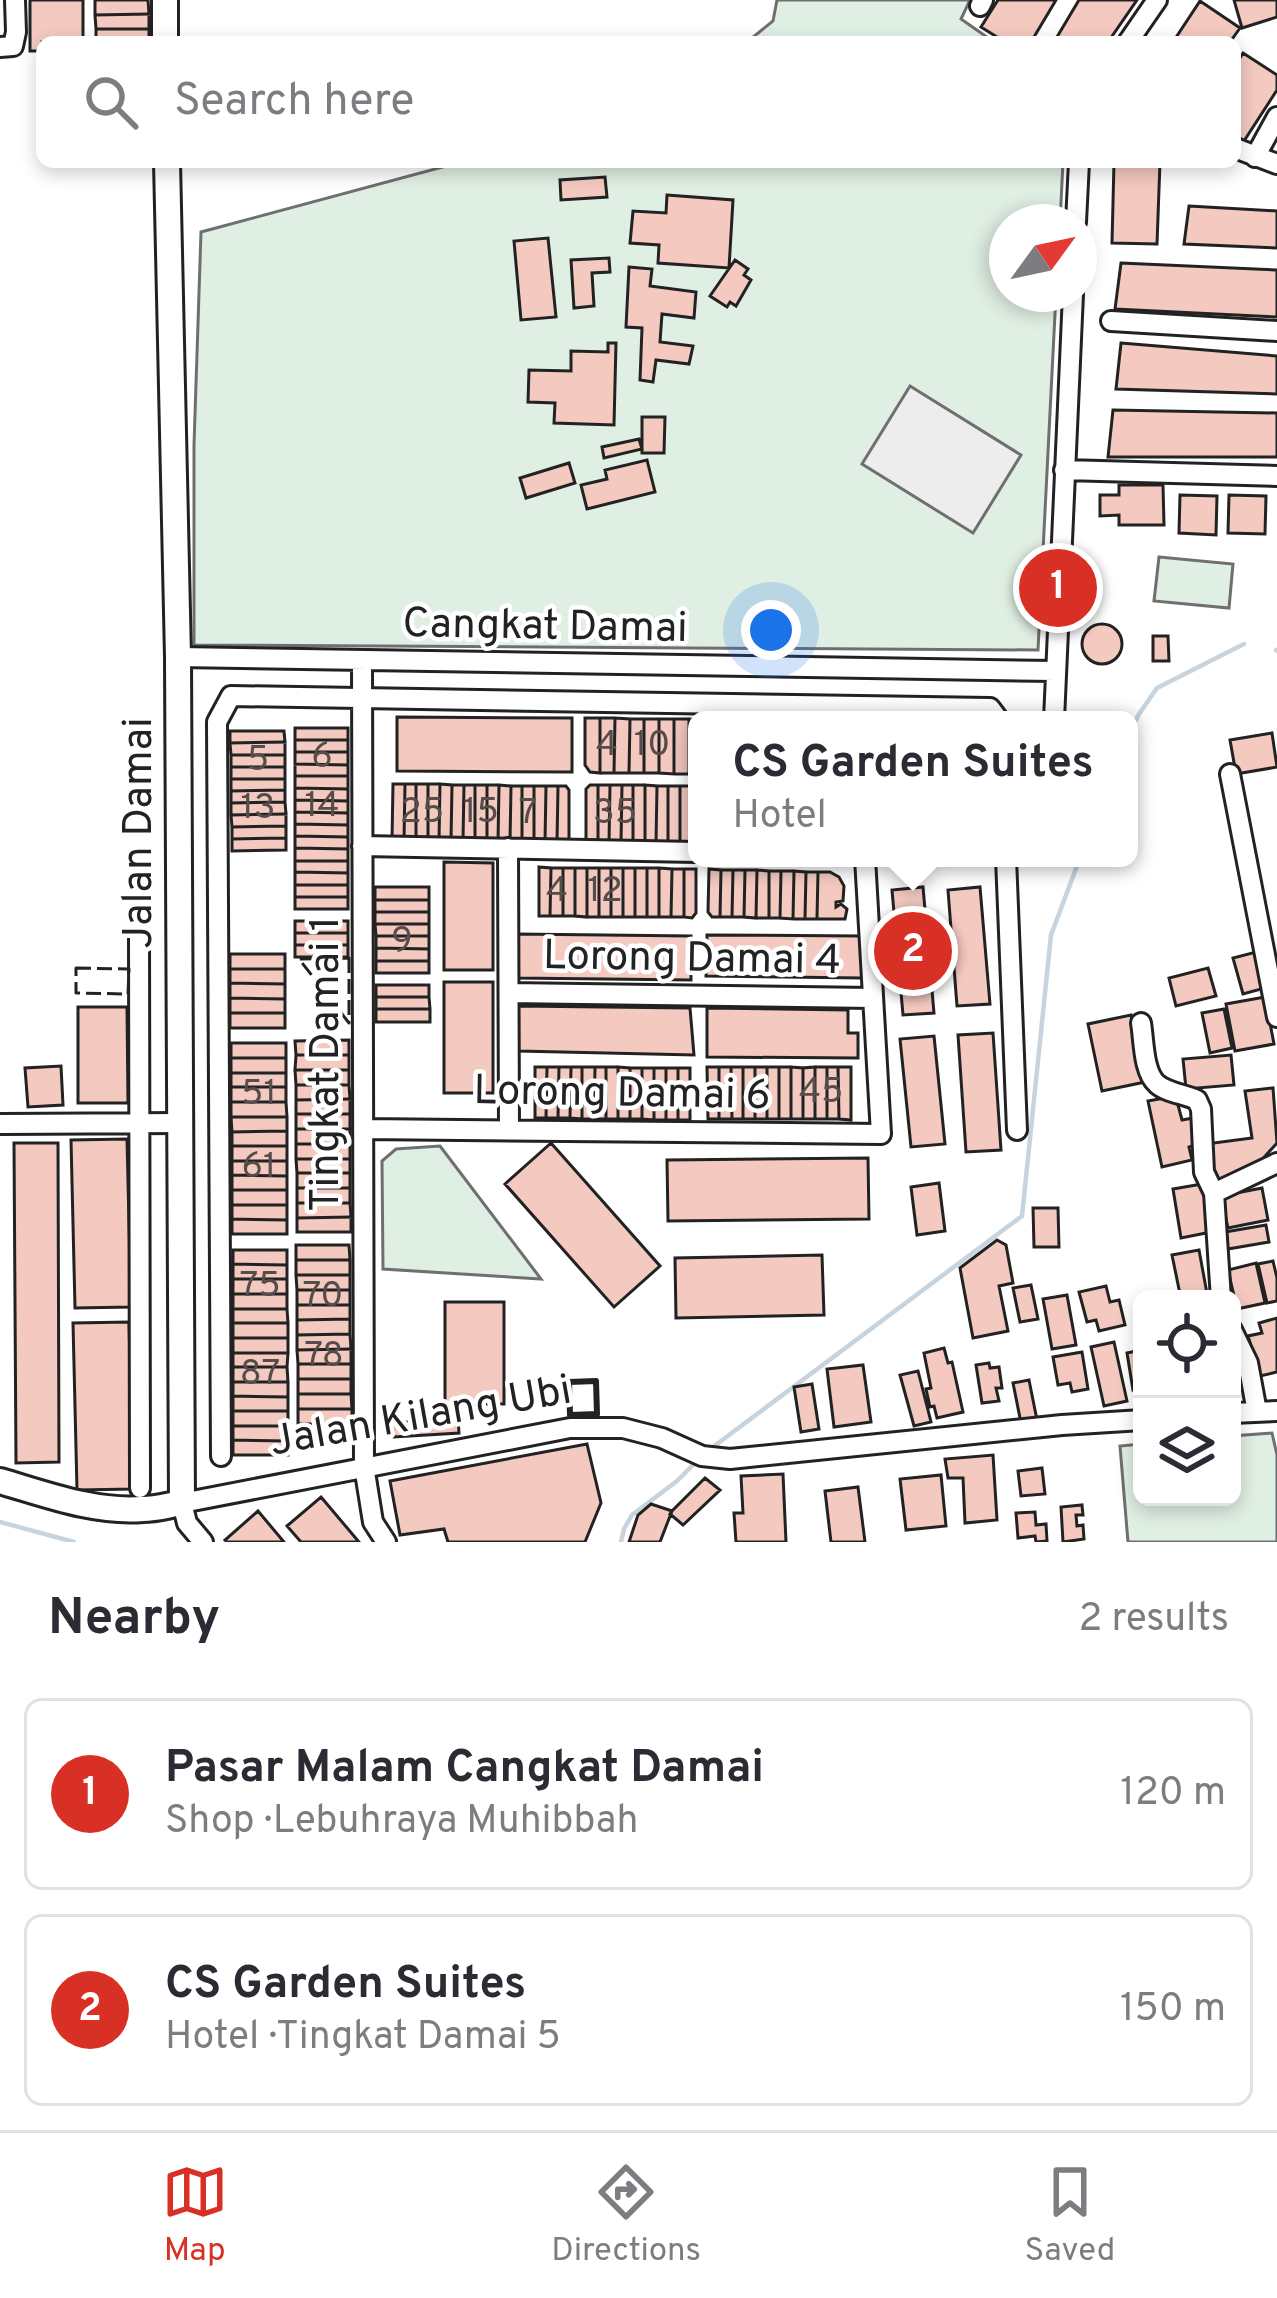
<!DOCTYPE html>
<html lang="en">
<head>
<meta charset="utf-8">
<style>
  body { margin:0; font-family:Overpass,sans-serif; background:#f2f2f3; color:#2b2b33 }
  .controls { position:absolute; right:36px; bottom:36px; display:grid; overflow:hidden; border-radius:18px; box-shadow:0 6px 18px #0003 }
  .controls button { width:108px; height:108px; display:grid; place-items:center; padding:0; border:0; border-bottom:3px solid #e1e1e2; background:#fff; color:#2b2b33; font:60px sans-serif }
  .compass { position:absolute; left:989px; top:204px; width:108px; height:108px; border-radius:50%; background:#fff; box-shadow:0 6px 18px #0003; rotate:57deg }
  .you { position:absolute; left:771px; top:630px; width:42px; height:42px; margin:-30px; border:9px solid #fff; border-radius:50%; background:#1a73e8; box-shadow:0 0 0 18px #1a73e833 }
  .badge { display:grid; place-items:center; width:78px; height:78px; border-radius:50%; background:#d93025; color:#fff; font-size:39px; font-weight:700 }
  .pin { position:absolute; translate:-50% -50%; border:6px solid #fff; box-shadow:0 3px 12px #0006 }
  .popup { position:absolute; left:688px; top:711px; width:450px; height:156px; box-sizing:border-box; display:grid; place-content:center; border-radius:18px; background:#fff; filter:drop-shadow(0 3px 9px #0005); font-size:39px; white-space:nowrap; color:#7c7c81 }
  .popup b { font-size:45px; color:#2b2b33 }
  .popup::after { content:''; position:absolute; left:50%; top:100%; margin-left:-24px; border:24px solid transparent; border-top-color:#fff }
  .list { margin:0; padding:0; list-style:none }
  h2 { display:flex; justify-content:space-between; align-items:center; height:156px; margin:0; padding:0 48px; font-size:51px }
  h2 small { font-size:39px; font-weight:400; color:#7c7c81 }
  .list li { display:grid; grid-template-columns:78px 1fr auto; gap:36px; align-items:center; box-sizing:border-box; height:192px; margin:0 24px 24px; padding:0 24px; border:3px solid #e1e1e2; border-radius:18px }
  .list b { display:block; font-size:45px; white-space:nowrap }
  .list p { margin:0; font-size:39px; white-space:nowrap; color:#7c7c81 }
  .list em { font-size:39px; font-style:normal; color:#7c7c81 }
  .icon { flex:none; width:66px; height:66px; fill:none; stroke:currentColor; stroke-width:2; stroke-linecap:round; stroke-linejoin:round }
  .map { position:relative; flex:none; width:1277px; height:1542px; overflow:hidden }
  .search { position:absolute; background:#fff; box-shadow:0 6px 18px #0003; left:36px; right:36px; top:36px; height:132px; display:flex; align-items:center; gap:30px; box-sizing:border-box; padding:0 42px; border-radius:18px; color:#7c7c81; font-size:45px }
  .sheet { height:588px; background:#fff }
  nav { display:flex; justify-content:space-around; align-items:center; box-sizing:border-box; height:168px; border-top:3px solid #e1e1e2; background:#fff; font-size:33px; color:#7c7c81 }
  nav a { display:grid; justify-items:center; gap:6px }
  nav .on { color:#d93025 }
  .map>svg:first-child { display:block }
  .green { fill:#e0efe3; stroke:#6f6f6f; stroke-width:3 }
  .parking { fill:#ededed; stroke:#6f6f6f; stroke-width:3 }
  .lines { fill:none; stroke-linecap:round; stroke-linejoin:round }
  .stream { stroke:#c7d3dd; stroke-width:4.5 }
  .building { fill:#f3c9c0; stroke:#222; stroke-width:3 }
  .minor-casing { stroke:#222; stroke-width:24 }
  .major-casing { stroke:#222; stroke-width:30 }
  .minor { stroke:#fff; stroke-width:18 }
  .major { stroke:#fff; stroke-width:24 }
  .fence { stroke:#222; stroke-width:3; stroke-dasharray:15 6; stroke-linecap:butt }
  .wall { stroke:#222; stroke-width:6 }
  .labels { text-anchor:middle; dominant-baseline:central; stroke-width:9; stroke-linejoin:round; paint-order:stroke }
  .number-label { font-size:36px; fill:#564c4a }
  .street-label { font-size:42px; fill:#222; stroke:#fff }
</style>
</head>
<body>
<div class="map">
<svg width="1277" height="1542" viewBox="0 0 1277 1542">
  <rect width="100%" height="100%" fill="#fff"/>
  <path class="green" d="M777,0h193l-9,19 33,23h-247l26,-21z
    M461,162h602l-3,60h-53v72h49l-18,356 -844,-5v-200l7,-213z
    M1159,557l74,7 -4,44 -75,-7z
    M440,1146l101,133 -158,-10 -1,-108 14,-12z
    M1272,1433l5,22v87h-149l-8,-96 22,-2v53h90v-61z"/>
  <path class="parking" d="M910,386l111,69 -48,78 -111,-69z"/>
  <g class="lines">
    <path class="stream" d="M1276,650l1,1
      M1129,734l10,-20 18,-26 87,-44
      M709,1450l313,-234 29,-281 29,-77
      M0,1522l74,20
      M621,1542l3,-13 8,-14 45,-34 19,-19"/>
  </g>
  <path class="building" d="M30,0h53v42h-41v9h-12z
    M95,0h53l1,14 -54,1z
    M998,0h58l-25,42h-26l-24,-15z
    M1079,0h58l-29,42h-54z
    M1234,0h43v17l-35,11z
    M1200,1l40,27 -10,14h-57z
    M149,14v15h-53l-1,-14z
    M96,29h53v13h-53z
    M1243,53l34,22v15l-33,51 -9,-6v-69z
    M1114,162h46l-3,82 -45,-1z
    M605,177l2,20 -46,3 -1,-20z
    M667,195l66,5 -4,68 -71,-5 1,-18 -29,-2 3,-32 33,2z
    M1189,206l88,5v37l-93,-4z
    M548,238l8,79 -35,3 -7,-79z
    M609,258l1,14 -18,1 2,33 -20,2 -3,-48z
    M735,260l13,9 -4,6 7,5 -15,26 -6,-4 -3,5 -17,-11z
    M1121,263l156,7v47l-162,-8z
    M629,267l23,2 -2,17 46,6 -2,26 -32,-4 -2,28 33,4 -4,18 -33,-4 -3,22 -13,-2 2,-52 -16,-1z
    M608,343h8l-2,82 -60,-2 1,-20 -27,-1 1,-32 42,1v-20l37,1z
    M1121,343l156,13v38l-161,-5z
    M1113,410l164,3v44h-169z
    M642,417h23l-1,36h-22z
    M639,439l3,10 -38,9 -2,-11z
    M647,460l8,32 -68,17 -6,-24 26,-6 -2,-9z
    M569,463l6,20 -49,15 -6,-20z
    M1119,485h44l1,40h-45v-10l-19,1v-21h19z
    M1180,495l37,1 -1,39 -37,-2z
    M1229,495l37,1 -1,38 -37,-1z
    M1082 644a20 20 0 1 1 40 0a20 20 0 1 1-40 0Z
    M1153,636h15l1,25h-16z
    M397,717l175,1v54l-175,-1z
    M585,718h15v55l-10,-1 -5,-7z
    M600,718h15l-1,55h-14z
    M615,718l15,1 -1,54h-15z
    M630,719h14v54h-15z
    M644,719h15v54h-15z
    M659,719h15v55l-15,-1z
    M674,719h15v55h-15z
    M689,719l15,1h-7v54h-8z
    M295,728h53v12h-53z
    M230,731h54l1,11 -55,1z
    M1272,733l5,34 -41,7 -6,-34z
    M295,740h53v12h-53z
    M285,742v13h-54l-1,-12z
    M295,752h53v13l-53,-1z
    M231,755h54v12h-54z
    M295,764l53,1v11h-53z
    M231,767h54v12h-54z
    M295,776h53v13l-53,-1z
    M231,779h54v11l-54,1z
    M393,784h12l-1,57 -12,-1z
    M405,784h11v57h-12z
    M416,784h12v57h-12z
    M428,784h12l-1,57h-11z
    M440,784l12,1 -1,56h-12z
    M452,785h12l-1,56h-12z
    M464,785h11v57l-12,-1z
    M475,785h12v57h-12z
    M487,785h12l-1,57h-11z
    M499,785l12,1 -1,56h-12z
    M590,785h8v58h-12v-54z
    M598,785h12l-1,58h-11z
    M610,785h12l-1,58h-12z
    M622,785h11v59l-12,-1z
    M633,785h12v59h-12z
    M645,785l12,1 -1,58h-11z
    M511,786h11v56h-12z
    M522,786h12v57l-12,-1z
    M534,786h12l-1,57h-11z
    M546,786h12l-1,57h-12z
    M558,786h8l3,4v53h-12z
    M657,786h11v58h-12z
    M668,786h12v58h-12z
    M680,786h12l-1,59 -11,-1z
    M295,788l53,1v12l-53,-1z
    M285,790v12l-54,1v-12z
    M295,800l53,1v12l-53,-1z
    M285,802l1,12 -55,1v-12z
    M295,812l53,1v12l-53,-1z
    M286,814v12l-54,1 -1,-12z
    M295,824l53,1v12l-53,-1z
    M286,826v12l-54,1v-12z
    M295,836l53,1v12l-53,-1z
    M286,838v12l-54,1v-12z
    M295,848l53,1v12h-53z
    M295,861h53v12l-53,-1z
    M444,862l49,1v107h-49z
    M539,867l12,1 -1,48h-11z
    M551,868h12v48h-13z
    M563,868h12v48h-12z
    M575,868h12v49l-12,-1z
    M587,868h12v49h-12z
    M599,868h12v49h-12z
    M611,868h12v49h-12z
    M623,868h12v49h-12z
    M635,868h12v49h-12z
    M647,868h12v49h-12z
    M659,868l13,1 -1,48h-12z
    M672,869h12v48h-13z
    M684,869h12v44l-4,5 -8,-1z
    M709,869l12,1 -1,47h-8l-4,-5z
    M721,870h12l-1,47h-12z
    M733,870h12l-1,47h-12z
    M745,870h12l-1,48 -12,-1z
    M757,870l12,1v47h-13z
    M769,871h12l-1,47h-11z
    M781,871h13l-1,48 -13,-1z
    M794,871l12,1 -1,47h-12z
    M295,872l53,1v12h-53z
    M806,872h12l-1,47h-12z
    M818,872h12l9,5 5,9 -1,15 -7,1v5l5,-3 6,5 -2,10h-28z
    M295,885h53v12h-53z
    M375,887h54v13h-54z
    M923,887l11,126 -31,2 -11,-125z
    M980,887l10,117 -33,2 -9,-116z
    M295,897h53v12h-53z
    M375,900h54v12h-54z
    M375,912h54v12h-54z
    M295,921h53v12h-53z
    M375,924h54v12h-53z
    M295,933h53v12h-53z
    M516,934l175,2v44l-175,-2z
    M707,935l155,1v42l-156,-2z
    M376,936h53v13l-53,-1z
    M295,945h53v12h-53z
    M376,948l53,1v12h-53z
    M1256,952l9,36 -22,6 -10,-36z
    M230,954h55v15h-55z
    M376,961h53v12h-53z
    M1208,968l8,28 -40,10 -7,-28z
    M230,969h55v15l-55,-1z
    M444,982h49v111h-49z
    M230,983l55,1v15l-55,-1z
    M376,985h53v12h-53z
    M376,997h53l1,12h-54z
    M1265,997l9,47 -39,7 -9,-47z
    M230,998l55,1v14h-55z
    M517,1006l173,2 4,47 -176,-4z
    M78,1007h49l1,96h-50z
    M707,1008l141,2v23h10v25l-151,-1z
    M376,1009h54v13h-54z
    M1224,1009l8,39 -22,5 -8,-40z
    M230,1013h55v15h-55z
    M1131,1015l14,67 -43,9 -14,-67z
    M993,1033l8,117 -35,2 -8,-117z
    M934,1036l11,108 -34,3 -11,-108z
    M349,1040v15h-53l-1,-14z
    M231,1043h55v15h-55z
    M296,1055h53v15h-54z
    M1231,1055l3,30 -48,4 -3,-30z
    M231,1058h55v15h-55z
    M61,1066l2,39 -35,2 -3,-39z
    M535,1067h12l-1,51h-11z
    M547,1067h12l-1,51h-12z
    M559,1067h12l-1,51h-12z
    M571,1067h11v52l-12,-1z
    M582,1067h13l-1,52h-12z
    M595,1067h11v52h-12z
    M606,1067h12v52h-12z
    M618,1067l12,1v51h-12z
    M707,1067h12v52h-11z
    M719,1067h12l1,52h-13z
    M731,1067h12v52h-11z
    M743,1067h12v52h-12z
    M755,1067h12v52h-12z
    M767,1067h12v52h-12z
    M779,1067h12v52h-12z
    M791,1067l12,1v51h-12z
    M815,1067h12v52h-12z
    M815,1067v52h-12v-51z
    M827,1067h11l1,52h-12z
    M838,1067h13v53l-12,-1z
    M630,1068h12v51h-12z
    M642,1068h12v52l-12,-1z
    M654,1068h12v52h-12z
    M666,1068h12v52h-12z
    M678,1068h12v52h-12z
    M295,1070h54v15h-53z
    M231,1073h55v14h-55z
    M296,1085h53l1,14 -54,1z
    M231,1087h55v15h-55z
    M1273,1088l4,55 -28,31 -35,7 -8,-37 46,-6 -7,-47z
    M1170,1097l8,8 4,15 11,-2 6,26 -10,3 3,13 -30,7 -14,-66z
    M350,1099v15h-54v-14z
    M231,1102h55l1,15h-56z
    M296,1114h54v15h-54z
    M231,1117h56v14l-55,1z
    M296,1129h54v15h-54z
    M287,1131v15h-55v-14z
    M127,1139l4,168 -56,1 -4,-168z
    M14,1143h44l1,319 -43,1z
    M551,1143l109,123 -46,41 -109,-123z
    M296,1144h54v15h-54z
    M232,1146h55v15h-55z
    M868,1158l1,61 -201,2 -1,-61z
    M296,1159h54v14h-53z
    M232,1161h55v15l-55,-1z
    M297,1173h53v15h-53z
    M232,1175l55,1v14h-55z
    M939,1183l6,48 -28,4 -6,-48z
    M1202,1184l9,48 -30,6 -8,-49z
    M297,1188h53v15h-53z
    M1262,1188l6,32 -40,8 -7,-32z
    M232,1190h55v15h-55z
    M297,1203h53l1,14 -54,1z
    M232,1205h55v15l-55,-1z
    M1033,1208h25l1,39h-25z
    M351,1217v15h-54v-14z
    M232,1219l55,1v14h-55z
    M1266,1225l3,17 -41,7 -3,-17z
    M997,1240l9,5 7,38 -14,3 9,45 -35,7 -13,-70z
    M296,1245h53l1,15h-54z
    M233,1250h54v15l-54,-1z
    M1199,1250l9,49h-27l-9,-44z
    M822,1255l2,60 -148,3 -1,-60z
    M296,1260h54v15h-54z
    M1273,1261l4,17v23l-10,2 -9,-39z
    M1256,1263l9,40 -28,6 -9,-39z
    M233,1264l54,1v14h-54z
    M296,1275h54v15h-53z
    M233,1279h54v15h-54z
    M1031,1285l7,34 -18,3 -7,-34z
    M1106,1286l4,16 9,-2 6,25 -26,6 -3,-11 -9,2 -8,-30z
    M297,1290h53v15h-53z
    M233,1294h54v15h-54z
    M1067,1295l9,50 -24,4 -9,-50z
    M445,1302h59v102h-59z
    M297,1305h53v14l-53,1z
    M233,1309h54l1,14h-55z
    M1277,1318v54l-17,4 -12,-40 14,-3 -3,-10z
    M350,1319v15l-53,1v-15z
    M129,1322l4,167 -56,1 -4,-167z
    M233,1323h55v15h-55z
    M350,1334l1,15 -54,1v-15z
    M233,1338h55v15h-55z
    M1114,1342l13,59 -23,5 -13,-59z
    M944,1348l4,15 4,-1 11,50 -26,6 -3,-12 -4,1 -4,-18 5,-1 -7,-35z
    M351,1349v15h-53l-1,-14z
    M1141,1350l1,39 -9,1 -6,-37z
    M1082,1352l6,37 -16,3 -2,-9 -12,2 -5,-28z
    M233,1353h55l-1,14h-54z
    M989,1363l1,5 9,-1 3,21h-6l3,13 -17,2 -6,-38z
    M298,1364h53v15h-53z
    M863,1365l8,57 -37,5 -7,-58z
    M233,1367h54l1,15h-55z
    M918,1371l13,51 -17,4 -14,-51z
    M298,1379h53v15h-53z
    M1029,1380l9,45 -16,3 -9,-45z
    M233,1382h55v15l-55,-1z
    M812,1384l7,45 -18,3 -7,-45z
    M298,1394h53l1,15h-54z
    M233,1396l55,1v14h-55z
    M298,1409h54v15h-54z
    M233,1411h55v15h-55z
    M458,1419l1,14 -65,4 -2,-14z
    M298,1424h54v14l-54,1z
    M233,1426h55v15l-55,-1z
    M233,1440l55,1v14h-55z
    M587,1444l14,59 -16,39h-137l-4,-13 -44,6 -10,-54z
    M993,1455l4,65 -32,3 -2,-45h-15l-3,-19z
    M1042,1468l3,26 -24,2 -3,-25z
    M783,1474l3,68h-50l-2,-29h9l-2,-37z
    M941,1475l5,51 -40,4 -6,-51z
    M705,1478l15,12 -37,35 -13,-11 2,-3z
    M858,1487l7,55h-34l-6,-51z
    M321,1497l38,45h-58l-14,-16z
    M651,1504l21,7 -12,31h-31l9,-27z
    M1082,1505l1,10h-7l1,11 6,-1 1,14 -21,3 -2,-35z
    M258,1511l26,31h-57l-2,-2z
    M1035,1512l1,13 10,-1 1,17 -11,1 -1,-6 -17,2 -2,-25z"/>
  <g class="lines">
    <defs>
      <path id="minor" d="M980,6l3,-6
        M1128,42l29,-42
        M0,47l13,-1 3,-14 -1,-32
        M1235,148l42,16
        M1255,157l22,-40
        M1076,222l3,-60
        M1111,321l166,10
        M1064,470l213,6
        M178,657l877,14
        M362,661l2,805 9,56 13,20
        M1054,720l19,-426
        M1230,774l47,243
        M362,846l335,6
        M508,848l1,282
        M1006,858l11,272
        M139,933l1,555
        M509,993l364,5
        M1141,1023c3,17 2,49 16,61 10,9 28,10 40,16l4,9 3,63 10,21
        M0,1124l180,-1
        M363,1129l518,5 -16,-276
        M1221,1299l-7,-106 63,-30
        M1232,1330l16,33 9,49
        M1232,1413l45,-2
        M221,1456l-4,-734 14,-26 759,12 9,12
        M203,1542l-16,-19 -5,-20 388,-75h53l39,10 40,18 28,3 332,-34 80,-5"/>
      <path id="major" d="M165,0v42
        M0,1481c45,13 95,32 143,28 13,0 26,-4 39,-6l-4,-846 -11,-495"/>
    </defs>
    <use href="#minor" class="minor-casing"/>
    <use href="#major" class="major-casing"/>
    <use href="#minor" class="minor"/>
    <use href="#major" class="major"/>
    <path class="fence" d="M349,958v65l-50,-64z
      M76,968l53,1 -1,25 -52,-1z"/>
    <path class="wall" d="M596,1381l1,33 -27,1 -1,-33z"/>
  </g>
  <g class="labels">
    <g class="number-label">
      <text x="607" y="746">4</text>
      <text x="652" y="746">10</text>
      <text x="322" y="758">6</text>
      <text x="258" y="761">5</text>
      <text x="322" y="807">14</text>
      <text x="258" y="809">13</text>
      <text x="422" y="813">25</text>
      <text x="481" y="813">15</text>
      <text x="528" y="814">7</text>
      <text x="615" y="814">35</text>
      <text x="557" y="892">4</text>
      <text x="605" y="892">12</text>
      <text x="402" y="942">9</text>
      <text x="821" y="1093">45</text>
      <text x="259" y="1095">51</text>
      <text x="259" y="1168">61</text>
      <text x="260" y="1287">75</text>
      <text x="323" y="1297">70</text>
      <text x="324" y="1357">78</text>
      <text x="260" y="1375">87</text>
    </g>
    <g class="street-label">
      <text transform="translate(545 628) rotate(1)">Cangkat Damai</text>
      <text transform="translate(140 833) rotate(-90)">Jalan Damai</text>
      <text transform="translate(692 960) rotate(1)">Lorong Damai 4</text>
      <text transform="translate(327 1064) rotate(-90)">Tingkat Damai 1</text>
      <text transform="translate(622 1095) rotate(1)">Lorong Damai 6</text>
      <text transform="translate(421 1418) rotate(-10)">Jalan Kilang Ubi</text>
    </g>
  </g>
</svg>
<div class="controls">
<button><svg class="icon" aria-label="locate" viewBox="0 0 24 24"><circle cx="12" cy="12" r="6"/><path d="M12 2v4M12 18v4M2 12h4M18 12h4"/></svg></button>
<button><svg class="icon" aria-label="layers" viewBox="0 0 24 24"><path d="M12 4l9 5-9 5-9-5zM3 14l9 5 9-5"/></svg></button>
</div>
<svg class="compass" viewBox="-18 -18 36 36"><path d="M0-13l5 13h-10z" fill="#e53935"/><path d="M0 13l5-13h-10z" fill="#7c7c81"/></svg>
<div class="you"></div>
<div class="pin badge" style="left:1058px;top:588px">1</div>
<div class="pin badge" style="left:913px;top:951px">2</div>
<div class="popup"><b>CS Garden Suites</b>Hotel</div>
<div class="search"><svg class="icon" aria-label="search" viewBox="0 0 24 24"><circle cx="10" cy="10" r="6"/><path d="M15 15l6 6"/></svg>Search here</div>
</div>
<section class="sheet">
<h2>Nearby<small>2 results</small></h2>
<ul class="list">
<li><span class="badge">1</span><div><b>Pasar Malam Cangkat Damai</b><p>Shop · Lebuhraya Muhibbah</p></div><em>120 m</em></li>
<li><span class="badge">2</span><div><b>CS Garden Suites</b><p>Hotel · Tingkat Damai 5</p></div><em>150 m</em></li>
</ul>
</section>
<nav>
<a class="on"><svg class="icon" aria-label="map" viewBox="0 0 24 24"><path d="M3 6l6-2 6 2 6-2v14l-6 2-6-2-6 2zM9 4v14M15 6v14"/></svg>Map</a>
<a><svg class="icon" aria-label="directions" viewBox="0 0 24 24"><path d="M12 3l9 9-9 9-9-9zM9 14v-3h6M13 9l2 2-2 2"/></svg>Directions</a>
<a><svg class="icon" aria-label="saved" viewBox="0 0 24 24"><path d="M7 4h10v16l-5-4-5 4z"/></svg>Saved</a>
</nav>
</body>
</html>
